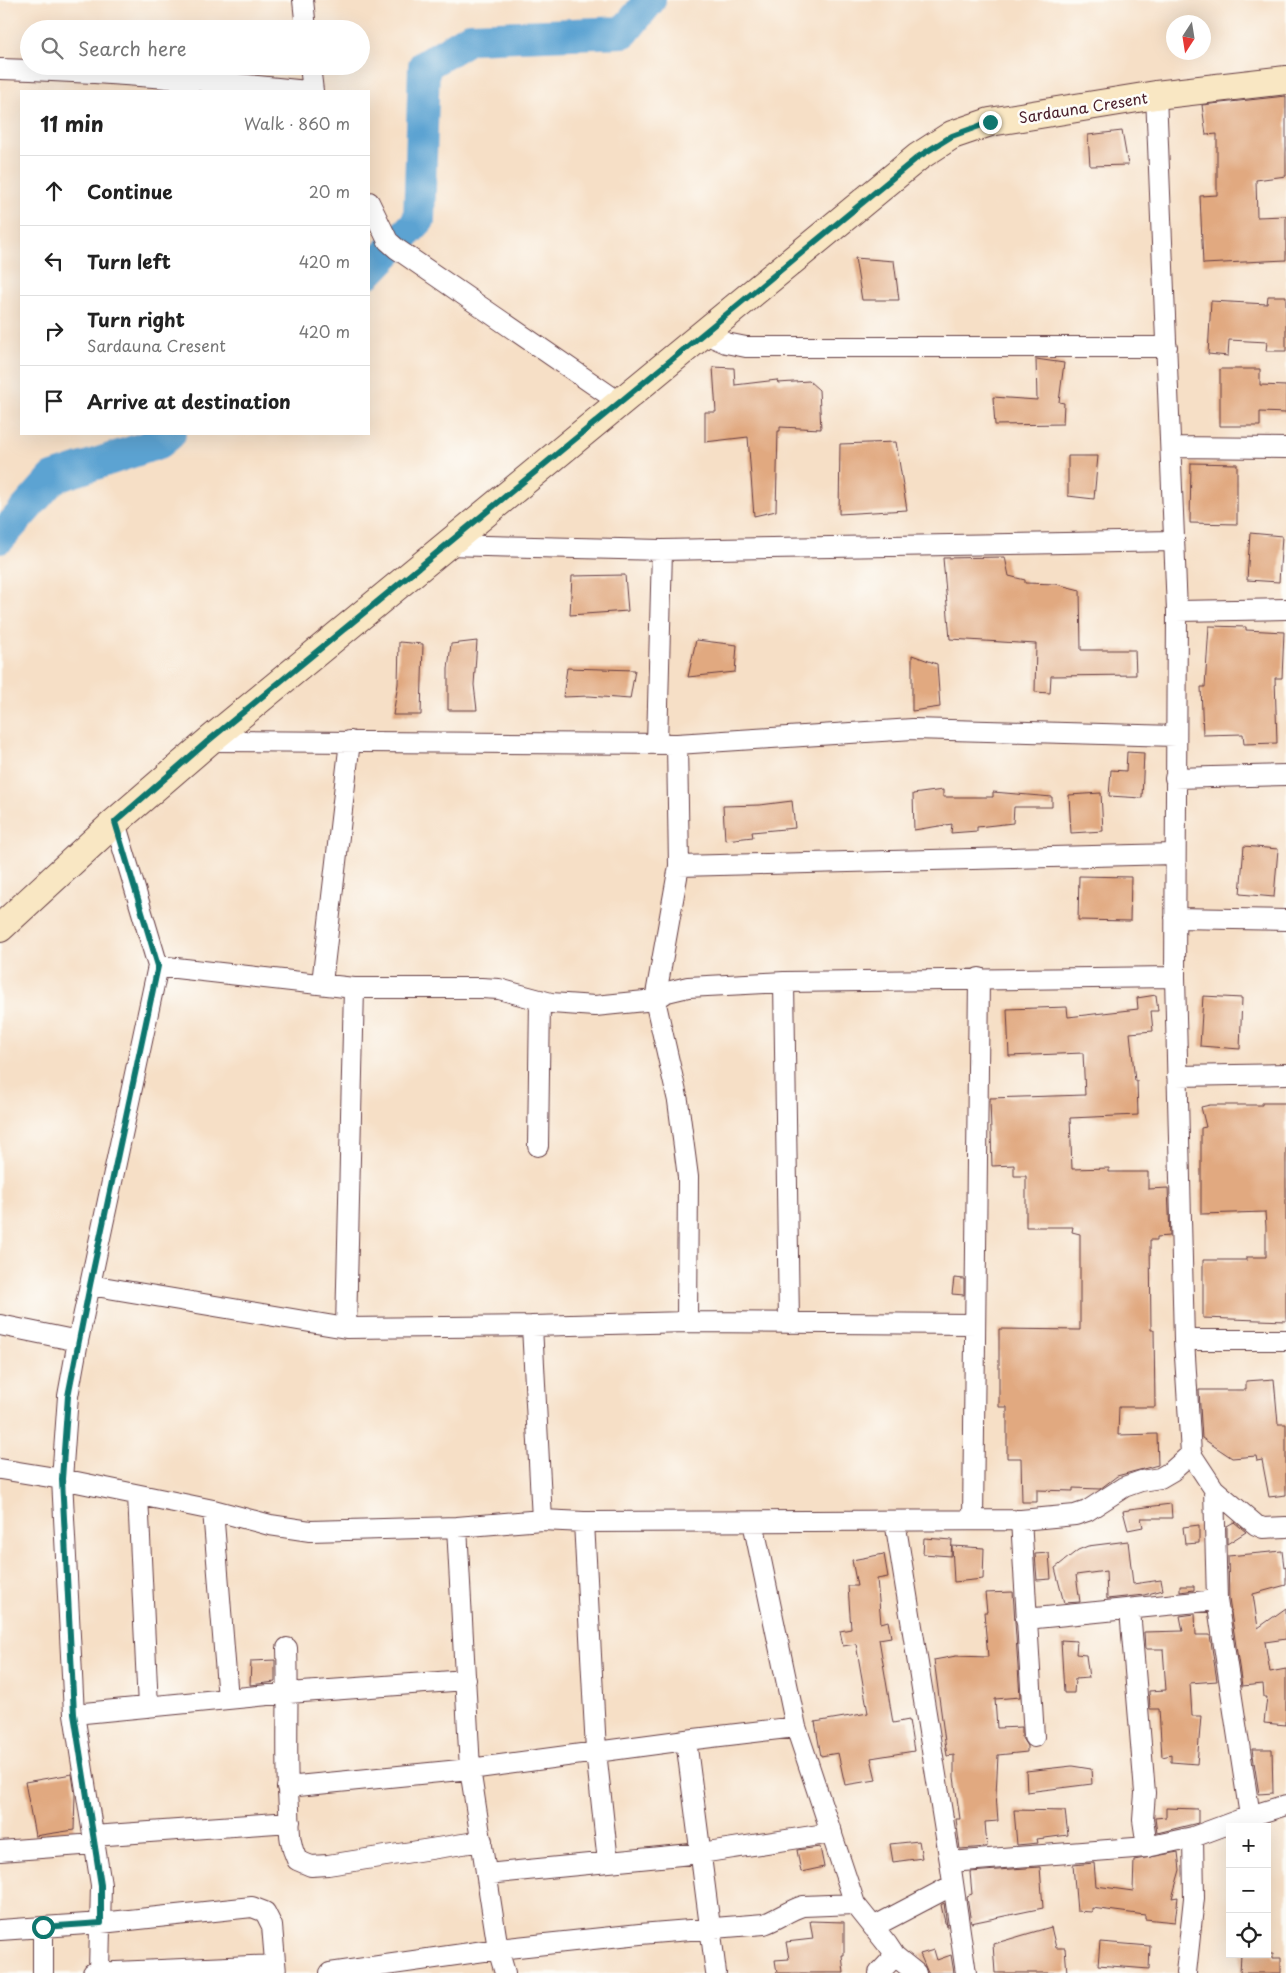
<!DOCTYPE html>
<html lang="en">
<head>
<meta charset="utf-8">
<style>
  body { margin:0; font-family:"Playpen Sans",sans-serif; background:#f2f2f2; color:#222 }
  .controls { position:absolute; right:15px; bottom:15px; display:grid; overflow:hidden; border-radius:0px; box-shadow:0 5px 20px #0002 }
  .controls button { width:45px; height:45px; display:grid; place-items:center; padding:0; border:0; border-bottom:1px solid #e0e0e0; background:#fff; color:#222; font:25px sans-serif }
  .compass { position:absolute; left:1166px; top:15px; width:45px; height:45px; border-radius:50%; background:#fff; box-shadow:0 5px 20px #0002; rotate:192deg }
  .stop { position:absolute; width:15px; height:15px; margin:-11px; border:4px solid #0f766e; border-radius:50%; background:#fff }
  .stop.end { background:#0f766e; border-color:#fff; box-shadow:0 1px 5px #0008 }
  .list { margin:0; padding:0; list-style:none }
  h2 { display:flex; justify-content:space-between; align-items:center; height:65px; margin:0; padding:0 20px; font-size:21px }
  h2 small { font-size:16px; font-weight:400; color:#767676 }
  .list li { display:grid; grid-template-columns:32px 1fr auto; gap:15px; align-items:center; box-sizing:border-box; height:70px; padding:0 20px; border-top:1px solid #e0e0e0 }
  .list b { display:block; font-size:19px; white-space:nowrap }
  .list p { margin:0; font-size:16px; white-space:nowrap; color:#767676 }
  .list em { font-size:16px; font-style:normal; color:#767676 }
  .icon { flex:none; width:28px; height:28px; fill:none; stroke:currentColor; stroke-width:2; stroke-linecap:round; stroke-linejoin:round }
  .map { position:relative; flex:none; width:1286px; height:1973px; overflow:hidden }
  .search { position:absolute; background:#fff; box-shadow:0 5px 20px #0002; left:20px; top:20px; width:350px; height:55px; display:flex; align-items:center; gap:12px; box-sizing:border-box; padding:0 18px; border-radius:28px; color:#767676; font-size:19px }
  .panel { position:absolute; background:#fff; box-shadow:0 5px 20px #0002; left:20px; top:90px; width:350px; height:345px; border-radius:0px }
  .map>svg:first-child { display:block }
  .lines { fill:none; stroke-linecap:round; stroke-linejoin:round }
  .river { stroke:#5ca3d2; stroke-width:32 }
  .building { fill:#e1a980 }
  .street-casing { stroke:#643c42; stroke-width:22 }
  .secondary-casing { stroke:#643c42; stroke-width:30 }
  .street { stroke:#fff; stroke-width:20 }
  .secondary { stroke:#f9e7c3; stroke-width:28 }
  .route { stroke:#0f766e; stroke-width:6 }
  .labels { text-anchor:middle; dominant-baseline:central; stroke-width:5; stroke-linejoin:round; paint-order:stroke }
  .street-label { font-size:15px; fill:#4a1f2b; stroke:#fdfcf7 }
</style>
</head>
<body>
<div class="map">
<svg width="1286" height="1973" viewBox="0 0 1286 1973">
  <rect width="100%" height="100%" fill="#fdfcf7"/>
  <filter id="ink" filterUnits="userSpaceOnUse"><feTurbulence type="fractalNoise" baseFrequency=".02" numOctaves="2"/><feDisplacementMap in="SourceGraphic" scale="10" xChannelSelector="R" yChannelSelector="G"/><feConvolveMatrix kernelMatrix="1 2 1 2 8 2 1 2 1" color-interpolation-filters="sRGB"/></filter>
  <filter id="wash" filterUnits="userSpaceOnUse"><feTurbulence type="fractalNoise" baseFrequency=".0096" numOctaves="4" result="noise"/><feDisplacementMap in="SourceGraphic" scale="20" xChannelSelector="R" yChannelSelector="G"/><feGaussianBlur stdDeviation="1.12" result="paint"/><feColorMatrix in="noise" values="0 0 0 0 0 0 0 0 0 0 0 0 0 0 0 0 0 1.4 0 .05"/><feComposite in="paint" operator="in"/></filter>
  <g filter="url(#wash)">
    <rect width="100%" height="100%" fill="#f6dfc6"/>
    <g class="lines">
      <path class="river" d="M369,272l50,-52 5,-154 46,-28 154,-6 26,-32
        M0,538l53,-60 106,-35 11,-9"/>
    </g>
    <g id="blocks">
      <path class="building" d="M1286,96v80l-30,4 1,37 29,-1v44l-83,4 -3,-68 17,-1v-61l-11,1 -4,-30z
        M1122,131l6,34 -38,1 -2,-31z
        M855,258l39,3 5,39h-37z
        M1268,296h18v55h-20l1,-9 -38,-2 -1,16 -20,-2 3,-53 56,3z
        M1036,359l28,4 -5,39 5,1 -1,21 -68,1 -2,-28 44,3z
        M713,367l21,1 1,17 42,-5 1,3 31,-2 10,9 2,39 -41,-2v4h-2l-2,80 -22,5 -6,-79 -43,5v-30h11z
        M1220,369h40v16l26,1v27l-26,-1v14h-40z
        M896,442l11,68 -68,4 1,-70z
        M1068,456h30l-4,43 -26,-3z
        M1191,463l46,1v60l-47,-1z
        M1250,533l32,3 -3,46 -32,-2z
        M1005,557l4,19 16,4v3l31,1 24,6 1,60h54l1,25 -85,1 -1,17 -15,-1 1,-48 -86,-5 -7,-81z
        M625,575l3,36 -58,4 2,-39z
        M1209,626l37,1v3l38,2 -2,46h-7l2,65 -33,1 -1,-10 -40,1 -2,-48h4z
        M696,640l41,5 -2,27 -47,5z
        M477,641l-3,44 3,25h-29v-41l3,-25z
        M399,642l24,2 -2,71h-28l5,-31z
        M912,655l25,9 3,43 -28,4z
        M567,668l68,2 -5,29 -41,-3 -26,1z
        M1127,752l17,1 -2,45 -33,-2 2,-26 15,1z
        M943,790v7h50v-5l59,5v10h-38l-1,16 -36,4v4l-26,2 1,-9 -38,6 -1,-36z
        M1101,793l2,38 -32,2 -2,-38z
        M792,801l3,27 -43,4 1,5 -28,3 -2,-34 37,-1z
        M1244,846l34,3 -4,48 -34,-3z
        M1079,876l52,1 -1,44 -52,-1z
        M1156,995l2,16h-7l2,20 -23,2 5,48h2l1,34 -68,3 2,51 37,-1v4h39v17l20,-1 2,48 -13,1v3h-7l1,90h3l1,77h-36l-1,28 39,-1 1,31 -41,11 -17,13 -27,-1v3l-36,-1v12h-15l-1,-44h-14v-51h-8v-78l81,1v-96l-8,-2 1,-5h-47v-51h-12v-11l-22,1 -2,-68 95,-3 -2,-42 -74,3 -2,-47 60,-2 1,10 70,-8 -1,-11z
        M1203,996l39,2 -2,51 -40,-3z
        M1262,1103h24v218l-83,-3v-58h44v-3h19v-30l-1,-15 -64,2v-86l5,-1 -5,-20 9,-2h52z
        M954,1278l10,1v16l-12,-1z
        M1274,1379l4,45h8v71l-17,2 -7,-37 -5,1 -1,-5 -24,2 -30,-20 -3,-48h47v-9z
        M1171,1504l1,14h-31l2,9 -15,3 -5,-19 6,-1v-1z
        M1234,1522l12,10 -19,12v-18z
        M1199,1525v18l-14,1 -2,-17z
        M924,1538l28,2 -1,16 -28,-2z
        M1128,1541l5,43 28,-4 2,10 -19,5 -37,4 -1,-28 -30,4 4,27 -16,1 -9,-35 23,-18 10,-4z
        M952,1546l32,2 -1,31 -29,3z
        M1282,1551l2,16 2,-1v19l-33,9 5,34 28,-20v31l-21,3 5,30 16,-3v56l-22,-2 3,-26h-3l-1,-13 -21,2 -13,-87 -1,-43z
        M1049,1553l2,26 -14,1 -2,-26z
        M884,1554l4,23 -11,2 4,44 7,-2 3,16 -12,2 14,84 16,-3 5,31 -43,7 5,22 -31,5 -7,-32 -17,3 -6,-34 53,-9 -12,-69 -13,2 -3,-15 11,-2 -3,-43h9l-5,-26z
        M1180,1586h14v4l-14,2z
        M1013,1592l7,105 -25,2 2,29 25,-1v11l5,8v6l-29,3 -2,40 2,26 -13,1 2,25 -27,2 -4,-30h4l-6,-42v-22l-7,1 -13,-96 22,-4 32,1 -4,-45h3l-2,-19z
        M1195,1614l1,21h14l7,46 -27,2 2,33h9l-4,48 -26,-2v-7l-9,2 -3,-48h-9l-1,-18 17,-1 -3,-41h-18l-1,-17 39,-1 -3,-15z
        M1061,1640l16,1 -1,13 10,1 3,23 -14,1 -1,14h-10z
        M275,1660v22l-25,3 1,-24z
        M1252,1749h20l1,44 -14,1z
        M1072,1766l19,3 1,15 -65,8 -1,-21z
        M72,1774l3,20 -1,36 -39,6 -10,-54z
        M1166,1808l32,1v14l-41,10 -2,-15 11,-1z
        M1014,1810l51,1 3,24 -31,4 1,4 -21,2z
        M919,1841l3,17 -29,4 -3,-18z
        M820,1847l4,20 -23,5 -4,-22z
        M1178,1852l2,18 -8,28 6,-1 -3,25 -30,-3v-4l-53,-7v4l-15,-1 -4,-46 21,-2 2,23 37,5 1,-31z
        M1040,1867l3,41 -72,15 -4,-27 5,-2 -2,-22z
        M944,1903l3,24h-1l-5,-22z
        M810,1921l34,1v33h-2l2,18h-67l-2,-13 14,-1 -3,-17 27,-3z
        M1051,1927l5,21h9l2,25h-72l-2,-29z
        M1100,1942l50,4 -1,23 -51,-4z
        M934,1950l3,10 14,-5 3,18h-26l-8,-19z
        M1241,1954h32v4h8v15h-41z"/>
    </g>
  </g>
  <g filter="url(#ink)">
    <use href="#blocks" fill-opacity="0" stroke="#643c42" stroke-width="1"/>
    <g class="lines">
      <defs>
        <path id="street" d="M303,0l3,29
          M310,66l3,25
          M0,69c103,3 205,11 307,22
          M1156,95l21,516 -2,366 9,363 7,114 23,35 42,36 7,3 23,-1
          M369,202l19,39 9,8 222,153
          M703,333l23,10 20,4h421
          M1171,447l115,1
          M445,545l217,5 512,-9
          M1177,611l109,-2
          M209,741l468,3 236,-15 263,7
          M657,744l5,-194
          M677,744l2,122 -24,134 23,101 10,76 -1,145
          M1175,778l111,-3
          M679,866l496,-12
          M1175,918l111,2
          M158,966l196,22h127l18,1 52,14 44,3 60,-6 12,-8 21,-5 96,-5 391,-5
          M784,982l5,341
          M322,983l28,-242
          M1177,1076l109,-2
          M538,1146l2,-146
          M90,1285l256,43 186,-2 155,-4 288,2
          M0,1325l78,16
          M532,1326l10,194
          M346,1328l8,-340
          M1184,1340h102
          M0,1469l62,10 151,31 57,15 40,6 147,-4 85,-7 42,2 437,-2 54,-5 12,-4 37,-24 17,-6 19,-3 12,-7 19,-17
          M1214,1489l3,111 33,216
          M138,1495l10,212
          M213,1510l15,189
          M973,1520l6,-542
          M1021,1520l13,217
          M895,1521l55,341 16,111
          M584,1522l12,229 12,111
          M753,1522l43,205 59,177 32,40 8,12 21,17
          M457,1527l13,242 28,180 7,24
          M1130,1610l15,183 -2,27 4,27
          M1026,1619l191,-19
          M287,1648c2,53 -2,107 2,160 1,21 -1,33 8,52l14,6 17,-1 154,-24
          M74,1714l215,-21 177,-13
          M686,1740l30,233
          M287,1787l183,-18 216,-29 110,-13
          M93,1836l197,-14
          M0,1851l95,-7
          M950,1862l197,-15 46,-10 57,-21 36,-11
          M487,1874l214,-21 131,-20
          M43,1927v46
          M873,1927l80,-42
          M0,1930l101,-7 151,-16 13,5 7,14 4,47
          M99,1971l2,-86 -27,-171 -12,-235 6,-83 10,-55 80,-375 -43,-144
          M93,1973l182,-8
          M330,1973l168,-24 142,-15 124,-10c14,-5 25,-14 39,-18l52,-2
          M879,1973l16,-17
          M1186,1973l8,-75 -1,-61"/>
        <path id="secondary" d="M0,928l115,-106 94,-81 709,-584 34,-22 38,-13 166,-27 130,-15"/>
      </defs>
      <use href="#street" class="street-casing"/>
      <use href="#secondary" class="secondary-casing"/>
      <use href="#street" class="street"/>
      <use href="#secondary" class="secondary"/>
    </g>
  </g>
  <g class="lines" filter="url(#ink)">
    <path class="route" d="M43,1927l58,-4v-38l-27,-171 -12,-235 6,-83 22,-111 68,-319 -43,-144 93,-81 710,-584 34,-21 38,-14"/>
  </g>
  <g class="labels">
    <g class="street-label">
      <text transform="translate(1083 107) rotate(-9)">Sardauna Cresent</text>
    </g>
  </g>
</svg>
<div class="controls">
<button>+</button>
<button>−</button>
<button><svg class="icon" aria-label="locate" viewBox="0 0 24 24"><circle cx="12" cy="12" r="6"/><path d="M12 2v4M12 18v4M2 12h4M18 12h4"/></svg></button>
</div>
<svg class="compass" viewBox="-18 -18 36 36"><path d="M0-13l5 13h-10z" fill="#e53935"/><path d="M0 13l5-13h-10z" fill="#767676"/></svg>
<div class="stop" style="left:43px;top:1927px"></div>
<div class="stop end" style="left:990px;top:122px"></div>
<div class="search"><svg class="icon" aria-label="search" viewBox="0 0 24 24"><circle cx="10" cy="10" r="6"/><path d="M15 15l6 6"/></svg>Search here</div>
<section class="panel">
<h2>11 min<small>Walk · 860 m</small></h2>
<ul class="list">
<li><svg class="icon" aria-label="ahead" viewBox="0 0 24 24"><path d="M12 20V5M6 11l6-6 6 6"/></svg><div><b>Continue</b></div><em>20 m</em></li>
<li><svg class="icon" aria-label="left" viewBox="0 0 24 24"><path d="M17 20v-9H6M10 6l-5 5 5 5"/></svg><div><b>Turn left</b></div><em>420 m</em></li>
<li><svg class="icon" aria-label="right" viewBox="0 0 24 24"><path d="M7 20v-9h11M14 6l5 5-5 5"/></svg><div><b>Turn right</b><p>Sardauna Cresent</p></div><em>420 m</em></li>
<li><svg class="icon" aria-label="arrive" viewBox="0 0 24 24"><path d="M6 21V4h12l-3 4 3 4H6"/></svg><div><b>Arrive at destination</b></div></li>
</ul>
</section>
</div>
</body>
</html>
